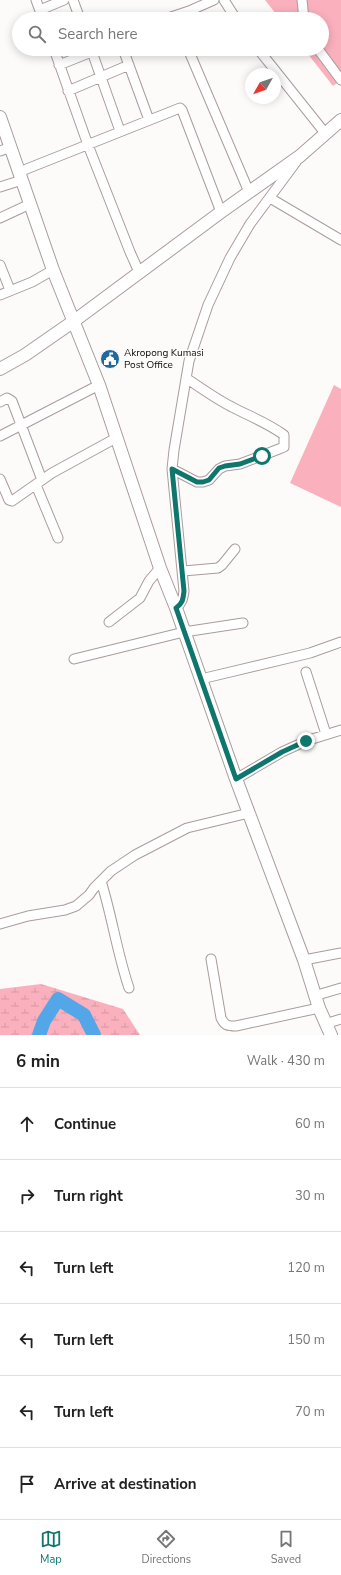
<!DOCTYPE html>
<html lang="en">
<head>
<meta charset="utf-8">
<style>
  body { margin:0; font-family:"Nunito Sans",sans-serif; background:#f2f2f2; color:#222 }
  .compass { position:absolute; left:245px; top:68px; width:36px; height:36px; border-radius:50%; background:#fff; box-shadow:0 2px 10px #0003; rotate:230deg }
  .stop { position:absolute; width:12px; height:12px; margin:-9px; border:3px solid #0f766e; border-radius:50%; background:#fff }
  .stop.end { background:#0f766e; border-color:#fff; box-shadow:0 1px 4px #0008 }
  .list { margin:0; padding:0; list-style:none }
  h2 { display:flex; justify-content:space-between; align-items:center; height:52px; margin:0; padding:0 16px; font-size:17px }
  h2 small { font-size:13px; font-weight:400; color:#767676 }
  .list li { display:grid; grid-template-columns:26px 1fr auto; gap:12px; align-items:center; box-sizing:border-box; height:72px; padding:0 16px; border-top:1px solid #e0e0e0 }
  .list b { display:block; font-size:15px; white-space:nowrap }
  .list em { font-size:13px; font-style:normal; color:#767676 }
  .icon { flex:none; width:22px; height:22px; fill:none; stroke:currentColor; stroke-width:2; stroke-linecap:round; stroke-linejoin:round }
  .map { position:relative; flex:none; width:341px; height:1035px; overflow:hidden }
  .search { position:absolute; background:#fff; box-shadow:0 2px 10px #0003; left:12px; right:12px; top:12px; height:44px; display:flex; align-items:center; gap:10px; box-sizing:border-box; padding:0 14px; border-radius:22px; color:#767676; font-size:15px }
  .sheet { height:484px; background:#fff }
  nav { display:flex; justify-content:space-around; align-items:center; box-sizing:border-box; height:56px; border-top:1px solid #e0e0e0; background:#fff; font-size:11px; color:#767676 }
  nav a { display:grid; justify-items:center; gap:2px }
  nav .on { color:#0f766e }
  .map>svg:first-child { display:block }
  .green { fill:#fbb1bd }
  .wetland { fill:url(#wetland-marsh) }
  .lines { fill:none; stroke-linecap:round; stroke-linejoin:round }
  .river { stroke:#53a7e8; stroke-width:14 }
  .minor-casing { stroke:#a99c9d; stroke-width:11 }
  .tertiary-casing { stroke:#a99c9d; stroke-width:14 }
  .minor { stroke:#fff; stroke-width:9 }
  .tertiary { stroke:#fff; stroke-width:12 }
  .route { stroke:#0f766e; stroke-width:5 }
  .labels { text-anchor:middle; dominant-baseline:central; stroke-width:3; stroke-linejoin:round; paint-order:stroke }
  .poi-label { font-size:10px; fill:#110c0d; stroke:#fdfafa; text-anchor:start }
</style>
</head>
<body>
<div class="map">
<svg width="341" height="1035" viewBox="0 0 341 1035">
  <defs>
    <pattern id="wetland-marsh" width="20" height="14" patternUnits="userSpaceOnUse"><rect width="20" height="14" fill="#fbb1bd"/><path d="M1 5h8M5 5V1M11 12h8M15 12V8" fill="none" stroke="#d697a1"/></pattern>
  </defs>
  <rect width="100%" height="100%" fill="#fdfafa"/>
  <path class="green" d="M265,0h76v80l-8,6 -29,-37h18v-30h-42z
    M334,385l7,4v118l-51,-24z"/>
  <path class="wetland" d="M41,984l82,25 17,26h-140v-46z"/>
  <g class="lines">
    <path class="river" d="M39,1035l5,-14 14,-22 26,16 10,20"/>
    <defs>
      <path id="minor" d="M36,0l7,19
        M73,0l7,19
        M224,0l12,19
        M302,0l2,19
        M40,10l24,-10
        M165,19l24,-8 25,-11
        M54,49l34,96 42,107 9,20
        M91,49l29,82
        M123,49l26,71
        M188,49l61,143
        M258,49l67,84
        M318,49l23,31
        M59,65l40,-16
        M68,91l61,-26
        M0,151l11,-4
        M19,172l161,-64 2,2 39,102
        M0,187l22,-7
        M270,198l71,42
        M0,218l30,-14
        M0,265l10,25
        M0,295l32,-13 21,-12
        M0,402l7,-4 5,3 30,79
        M0,436l99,-51
        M172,469l25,13h6l6,-2 10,-11 6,-3 15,-2 39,-15 5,-2v-12c-16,-12 -35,-19 -52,-28 -16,-8 -31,-19 -46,-29
        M0,479l9,21 3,1 40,-28 64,-35
        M36,485l22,53
        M183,571l35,-3 4,-3 13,-16
        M176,608c6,-5 7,-9 8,-17l-12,-122 2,-19 15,-89 19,-56 22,-47 20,-34 46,-62
        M109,622l31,-24 9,-17 11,-13
        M74,659l110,-27 59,-9
        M306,672l20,62
        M201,679l109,-26 31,-11
        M236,779l46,-27 24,-11 35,-11
        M101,881c11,35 16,72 28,107
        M0,924l28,-8 37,-6 11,-4 13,-11 5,-7 17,-17 24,-16 52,-27 62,-15
        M211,959l10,59c4,8 7,8 15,8l83,-18
        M304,960l37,-7
        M314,996l27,-8
        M325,1024l16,-5"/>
      <path id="tertiary" d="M0,117l53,153 46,115 61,183 16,40 60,171 68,181 15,48 12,27
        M0,369l25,-14 49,-34 147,-109 79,-56 41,-36"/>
    </defs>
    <use href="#minor" class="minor-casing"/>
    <use href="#tertiary" class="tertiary-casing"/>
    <use href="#minor" class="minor"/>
    <use href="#tertiary" class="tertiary"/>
  </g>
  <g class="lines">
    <path class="route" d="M262,456l-22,8 -15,2 -6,2 -10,12 -6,2h-6l-25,-13 12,122c-1,8 -1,12 -8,17l60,171 46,-27 24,-11"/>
  </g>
  <defs>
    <symbol id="civic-disc" viewBox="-11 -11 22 22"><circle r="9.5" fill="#20699d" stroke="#fdfafa"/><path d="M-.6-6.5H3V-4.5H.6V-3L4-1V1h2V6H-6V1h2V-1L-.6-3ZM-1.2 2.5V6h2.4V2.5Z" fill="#fff"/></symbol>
  </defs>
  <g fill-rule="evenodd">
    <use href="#civic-disc" x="99" y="348" width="22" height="22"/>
  </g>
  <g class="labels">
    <g class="poi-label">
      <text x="124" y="353">Akropong Kumasi<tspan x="124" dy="12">Post Office</tspan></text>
    </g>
  </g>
</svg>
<svg class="compass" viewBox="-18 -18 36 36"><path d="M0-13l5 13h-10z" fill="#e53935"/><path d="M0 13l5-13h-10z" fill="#767676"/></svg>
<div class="stop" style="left:262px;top:456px"></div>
<div class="stop end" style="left:306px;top:741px"></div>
<div class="search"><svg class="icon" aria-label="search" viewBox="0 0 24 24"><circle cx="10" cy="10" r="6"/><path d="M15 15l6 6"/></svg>Search here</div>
</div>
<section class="sheet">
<h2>6 min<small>Walk · 430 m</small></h2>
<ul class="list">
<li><svg class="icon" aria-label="ahead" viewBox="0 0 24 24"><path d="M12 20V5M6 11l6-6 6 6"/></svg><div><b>Continue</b></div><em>60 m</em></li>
<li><svg class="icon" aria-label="right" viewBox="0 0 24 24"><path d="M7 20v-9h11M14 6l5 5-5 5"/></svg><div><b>Turn right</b></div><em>30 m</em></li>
<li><svg class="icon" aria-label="left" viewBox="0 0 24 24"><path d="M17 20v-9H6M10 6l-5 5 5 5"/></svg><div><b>Turn left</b></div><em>120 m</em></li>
<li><svg class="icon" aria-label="left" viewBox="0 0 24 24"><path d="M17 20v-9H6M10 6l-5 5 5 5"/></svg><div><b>Turn left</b></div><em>150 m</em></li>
<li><svg class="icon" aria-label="left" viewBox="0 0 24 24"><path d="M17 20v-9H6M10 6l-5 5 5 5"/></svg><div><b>Turn left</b></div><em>70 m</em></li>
<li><svg class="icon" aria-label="arrive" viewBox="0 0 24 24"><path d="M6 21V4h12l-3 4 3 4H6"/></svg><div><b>Arrive at destination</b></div></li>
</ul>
</section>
<nav>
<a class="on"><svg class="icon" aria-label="map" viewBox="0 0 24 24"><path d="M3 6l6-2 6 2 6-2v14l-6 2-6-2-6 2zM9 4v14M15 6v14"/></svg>Map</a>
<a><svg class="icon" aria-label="directions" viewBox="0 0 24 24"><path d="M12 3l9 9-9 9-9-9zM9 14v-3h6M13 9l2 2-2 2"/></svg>Directions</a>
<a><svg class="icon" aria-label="saved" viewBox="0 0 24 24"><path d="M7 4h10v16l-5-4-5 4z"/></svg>Saved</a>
</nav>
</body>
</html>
